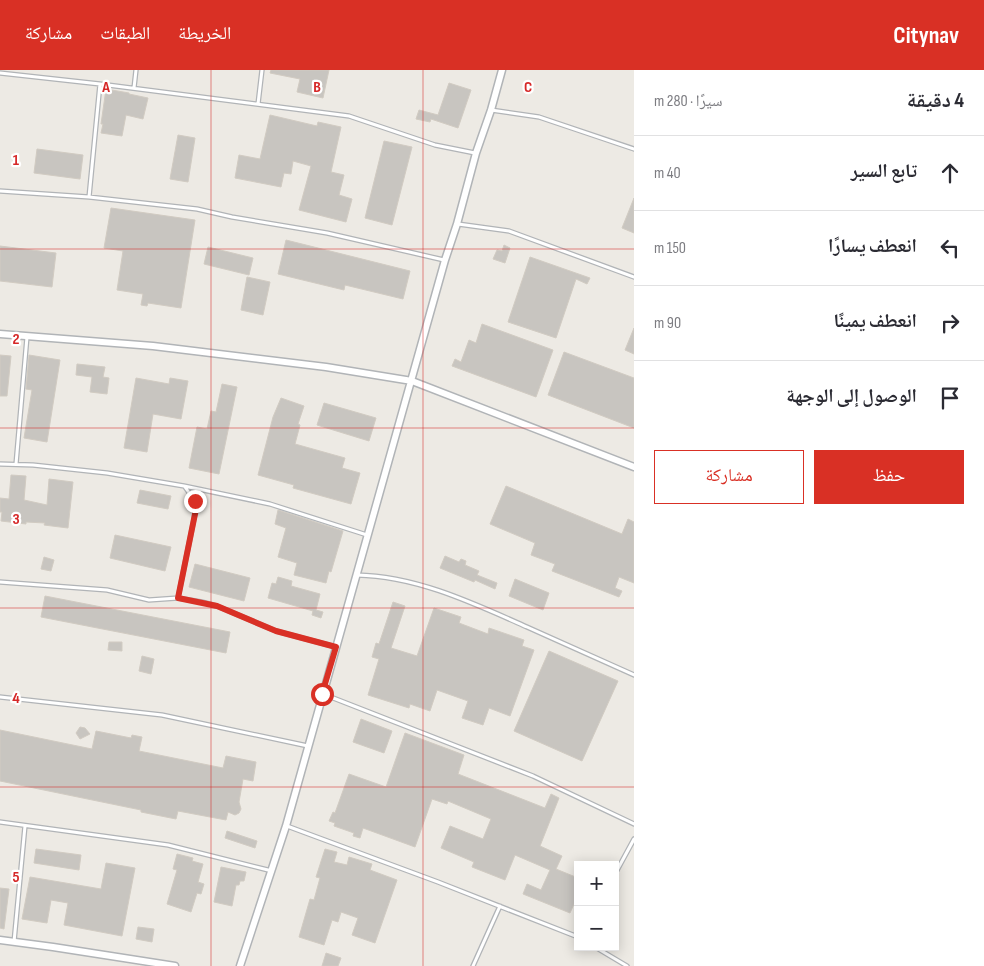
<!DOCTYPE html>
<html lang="ar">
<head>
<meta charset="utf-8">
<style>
  body { margin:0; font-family:"Sofia Sans Condensed","Noto Naskh Arabic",sans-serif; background:#f7f7f7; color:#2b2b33; direction:rtl }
  .controls { position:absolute; right:15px; bottom:15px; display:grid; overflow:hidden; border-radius:0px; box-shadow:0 2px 12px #0003 }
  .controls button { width:45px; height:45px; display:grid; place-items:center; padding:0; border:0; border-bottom:1px solid #e1e1e2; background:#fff; color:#2b2b33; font:25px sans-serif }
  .stop { position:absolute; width:15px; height:15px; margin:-11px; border:4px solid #d93025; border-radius:50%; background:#fff }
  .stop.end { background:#d93025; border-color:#fff; box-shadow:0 1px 5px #0008 }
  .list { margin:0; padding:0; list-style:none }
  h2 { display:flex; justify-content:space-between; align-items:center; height:65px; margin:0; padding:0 20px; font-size:21px }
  h2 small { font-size:16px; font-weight:400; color:#7c7c81 }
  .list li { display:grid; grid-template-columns:32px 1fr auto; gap:15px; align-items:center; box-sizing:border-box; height:75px; padding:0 20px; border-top:1px solid #e1e1e2 }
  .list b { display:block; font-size:19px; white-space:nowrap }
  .list em { font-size:16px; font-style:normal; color:#7c7c81 }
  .actions { display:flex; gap:10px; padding:15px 20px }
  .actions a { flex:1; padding:11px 0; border:1px solid #d93025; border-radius:0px; text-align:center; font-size:18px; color:#d93025 }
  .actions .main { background:#d93025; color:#fff }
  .icon { flex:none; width:28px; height:28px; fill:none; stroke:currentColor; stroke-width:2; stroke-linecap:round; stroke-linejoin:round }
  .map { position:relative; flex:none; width:634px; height:896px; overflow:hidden; direction:ltr }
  header { display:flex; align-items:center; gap:30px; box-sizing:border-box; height:70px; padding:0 25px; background:#d93025; color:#fff }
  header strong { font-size:24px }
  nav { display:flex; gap:28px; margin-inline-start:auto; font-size:18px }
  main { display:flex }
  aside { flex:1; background:#fff }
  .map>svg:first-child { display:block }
  .building { fill:#c8c5c0; stroke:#d1cbc2 }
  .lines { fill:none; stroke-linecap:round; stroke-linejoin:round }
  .service-casing { stroke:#b1b4b7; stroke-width:5.5 }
  .minor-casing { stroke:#b1b4b7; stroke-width:9 }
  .service { stroke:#fff; stroke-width:3 }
  .minor { stroke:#fff; stroke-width:6 }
  .route { stroke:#d93025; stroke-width:6 }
  .grid { fill:none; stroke:#d62828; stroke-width:1; stroke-opacity:0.55 }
  .grid-label { font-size:16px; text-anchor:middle; font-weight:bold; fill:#d62828; stroke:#fff; stroke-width:4.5; stroke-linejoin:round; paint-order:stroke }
</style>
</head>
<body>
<header>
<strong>Citynav</strong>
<nav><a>الخريطة</a><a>الطبقات</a><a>مشاركة</a></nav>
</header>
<main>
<aside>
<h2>4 دقيقة<small>سيرًا · 280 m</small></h2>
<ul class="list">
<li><svg class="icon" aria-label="ahead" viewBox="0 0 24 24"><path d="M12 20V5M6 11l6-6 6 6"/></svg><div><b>تابع السير</b></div><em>40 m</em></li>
<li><svg class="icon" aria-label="left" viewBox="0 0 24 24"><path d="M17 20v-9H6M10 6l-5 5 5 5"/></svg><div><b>انعطف يسارًا</b></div><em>150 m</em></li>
<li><svg class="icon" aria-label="right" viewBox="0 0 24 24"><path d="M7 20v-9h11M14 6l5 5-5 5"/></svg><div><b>انعطف يمينًا</b></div><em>90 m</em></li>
<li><svg class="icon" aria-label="arrive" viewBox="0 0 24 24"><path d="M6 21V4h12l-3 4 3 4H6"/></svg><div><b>الوصول إلى الوجهة</b></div></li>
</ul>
<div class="actions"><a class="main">حفظ</a><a>مشاركة</a></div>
</aside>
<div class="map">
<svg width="634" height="896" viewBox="0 0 634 896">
  <rect width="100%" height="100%" fill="#edeae4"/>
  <path class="building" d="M271,0h58l-6,28 -26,-6 3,-13 -30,-6z
    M449,13l22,7 -13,38 -27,-9 -1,3 -14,-3 3,-9 19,5z
    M106,19l23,4v1l19,4 -5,21 -17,-4 -4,21 -21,-3 2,-9h-2z
    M270,45l47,11 1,-4 23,5 -10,45 13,3 -5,20 13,4 -6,23 -47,-12 12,-44 -18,-5 -2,13 -7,-1 -3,14 -46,-9 4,-23 21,4z
    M178,65l17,3 -7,44 -18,-3z
    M384,71l28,6 -20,78 -27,-7z
    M37,79l46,6 -3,24 -46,-6z
    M634,128v35l-12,-5z
    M111,138l84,12 -14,88 -33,-5 -1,3 -6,-1 2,-11 -26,-4 6,-39 -19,-3z
    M286,170l124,31 -7,28 -58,-14 -1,5 -66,-16z
    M504,175l6,3 -5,15 -12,-4 4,-9 5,1z
    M0,176l56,7 -4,34 -52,-6z
    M208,177l45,11 -4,17 -45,-11z
    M530,187l60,21 -3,6 -11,-5 -20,59 -48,-16z
    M247,207l23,5 -7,33 -22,-5z
    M482,254l71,26 -17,47 -84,-31 3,-7 6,3 8,-22 7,3z
    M634,258v26l-9,-4z
    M564,282l70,26v50l-86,-33z
    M0,285l11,1 -4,40h-7z
    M29,285l31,5 -13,82 -23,-4 8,-48 -6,-1z
    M77,294l28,3 -2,10 6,1 -2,16 -17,-2 2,-15 -16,-2z
    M136,308l33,6 1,-6 18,3 -7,38 -28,-5 -6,38 -23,-4z
    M222,314l15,3 -18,87 -30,-6 8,-41 10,2 4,-18 5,1z
    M281,328l23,8 -6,18 2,1 -5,19 50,14 -3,10 18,5 -9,31 -58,-16 1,-3 -36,-10 15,-58z
    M324,333l52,15 -7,23 -52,-16z
    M11,405l15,1 -2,24 23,5 2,-26 24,3 -5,46 -24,-3 1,-2 -19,-1v2l-25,-3 1,-9h-2v-14l9,1z
    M506,416l116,48 6,-15 6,3v61l-15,-6 -4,11 7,3 -3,6 -67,-26 3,-7 -24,-9 4,-12 -45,-19z
    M140,420l31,6 -3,13 -31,-6z
    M278,440l65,21 -12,41 -2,-1 -3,12 -32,-8 3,-12 -19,-6 8,-29 -11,-4z
    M115,465l56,12 -6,24 -55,-13z
    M445,486l14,6 2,-3 5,2 -1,4 14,6 -2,4 20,8 -2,6 -20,-9 -1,2 -34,-14z
    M44,487l10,3 -3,11 -10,-2z
    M195,494l55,14 -6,23 -55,-14z
    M278,507l14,4 -1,5 29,8 -4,16 7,2 -2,6 -9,-3 1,-4 -45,-13 4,-15 4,1z
    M515,509l34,14 -6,17 -34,-14z
    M45,526l185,36 -4,21 -185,-36z
    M393,532l12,4 -14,42 26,8 17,-48 27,9 -2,6 29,11 1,-6 35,12 -2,6 12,4 -24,66 -21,-8 -6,17 -21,-7 6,-17 -31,-11 -7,21 -20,-7 -1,4 -41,-13 11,-36 -7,-2 4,-14 3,1z
    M109,572h13v9l-14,-1z
    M549,581l69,30 -36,80 -68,-30z
    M142,586l12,3 -3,15 -12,-3z
    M361,649l31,12 -8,22 -31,-11z
    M80,657l5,1 5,6 -10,5 -4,-6z
    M0,660l92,19 4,-18 35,7 1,-3 10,2 -3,14 84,17 3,-12 30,6 -3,19 -10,-2 -4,23 2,7 -2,4 -4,2 -7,-3 -2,8 -48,-9 -2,8 -35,-7v-2l-141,-29z
    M405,663l59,22 -6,19 87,34 6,-14 8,4 -19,48 22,10 -6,13 22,9v17l-8,18 -47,-19 4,-10 14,6 9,-20 -35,-15 -10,25 -33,-13 2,-5 -33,-14 9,-22 33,13 8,-20 -43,-18 -1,3 -15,-5 -17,48 -52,-19 -3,10 -7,-2 1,-3 -20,-7 1,-3 -6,-2 4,-9 2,1 14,-39 37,13z
    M227,761l30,10 -2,7 -30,-10z
    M36,779l45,6 -2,15 -45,-7z
    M325,779l12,3 -3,10 13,3 2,-8 23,7 -2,6 27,10 -22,63 -23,-8 6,-17 -17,-6 -3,10 -6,-2 -8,25 -25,-8 11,-38 4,1 6,-22 -4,-1z
    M177,784l16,4 -1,3 11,3 -5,18 6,2 -3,10 -4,-1 -6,19 -24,-8 10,-34 -4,-1z
    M106,793l29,5 -13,68 -58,-11 4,-22 -17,-3 -4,23 -25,-4 8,-42 71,12z
    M221,797l25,5 -2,9h-4l-1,4h-3l-4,21 -18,-4z
    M0,818l9,1 -5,40 -4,-1z
    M138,857l16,2 -2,13 -16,-3z
    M326,883l15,5 -3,8h-16z"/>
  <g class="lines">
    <defs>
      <path id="service" d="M0,3l100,11 249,32 86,29 40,8
        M134,18l2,-18
        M258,34l4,-34
        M491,40l48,7 95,32
        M0,121l89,6 108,12 35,8 95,16 117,27
        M89,127l11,-113
        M458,154l51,7 125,46
        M0,394l33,1 74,8 77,13 86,18 97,31
        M16,394l11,-127
        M357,505c59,1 116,28 170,52 35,16 71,32 107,48
        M0,512l107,8 42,10 29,-2 24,4 15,4 59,25 60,16
        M178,528l18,-89 -1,-8 -10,-14
        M323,624l210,82 101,48
        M0,627l162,18 146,31
        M0,752l168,23 104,26
        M287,756l151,56 140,55
        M615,804l19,-35
        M14,872l11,-116
        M595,877l32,19
        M473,896l27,-60"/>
      <path id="minor" d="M0,264l153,12 173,21 86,14 222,86
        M0,870l53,7 122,19
        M240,896l46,-140 159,-566 12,-36 19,-71 15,-43 11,-40"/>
    </defs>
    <use href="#service" class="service-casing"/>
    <use href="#minor" class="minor-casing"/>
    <use href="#service" class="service"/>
    <use href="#minor" class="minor"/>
  </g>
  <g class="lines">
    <path class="route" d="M195,431l1,8 -18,89 39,8 59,25 60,16 -14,47"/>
  </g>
  <path class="grid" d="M211,0v896M423,0v896M0,179h634M0,358h634M0,538h634M0,717h634"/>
  <g class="grid-label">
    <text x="106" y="22">A</text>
    <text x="317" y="22">B</text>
    <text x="528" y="22">C</text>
    <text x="16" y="95">1</text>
    <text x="16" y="274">2</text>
    <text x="16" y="454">3</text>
    <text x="16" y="633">4</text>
    <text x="16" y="812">5</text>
  </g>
</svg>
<div class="controls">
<button>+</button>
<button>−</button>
</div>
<div class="stop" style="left:322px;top:624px"></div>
<div class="stop end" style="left:195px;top:431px"></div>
</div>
</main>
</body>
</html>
